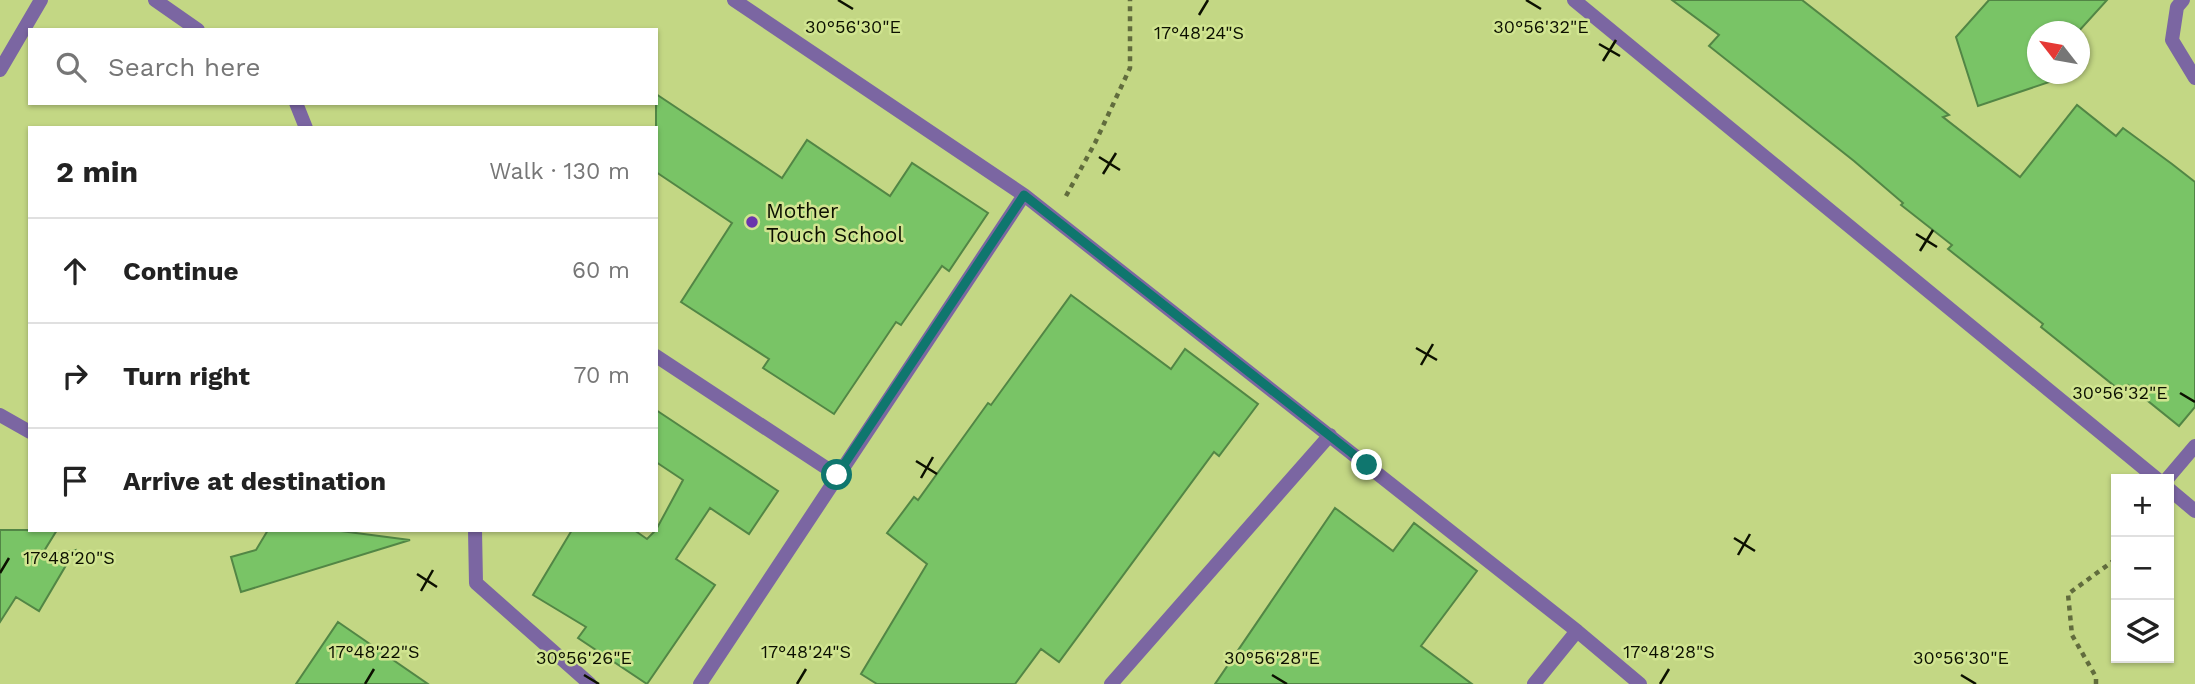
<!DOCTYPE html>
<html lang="en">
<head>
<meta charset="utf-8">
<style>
  body { margin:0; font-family:"Work Sans",sans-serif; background:#f2f2f2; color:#222 }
  .controls { position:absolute; right:21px; bottom:21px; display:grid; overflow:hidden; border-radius:0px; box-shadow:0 2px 5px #0004 }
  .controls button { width:63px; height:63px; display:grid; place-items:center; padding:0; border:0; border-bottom:2px solid #e0e0e0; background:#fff; color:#222; font:35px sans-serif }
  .compass { position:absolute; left:2027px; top:21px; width:63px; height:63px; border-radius:50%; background:#fff; box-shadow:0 2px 5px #0004; rotate:301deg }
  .stop { position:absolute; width:21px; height:21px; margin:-16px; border:5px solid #0f766e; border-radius:50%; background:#fff }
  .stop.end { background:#0f766e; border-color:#fff; box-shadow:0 2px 7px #0008 }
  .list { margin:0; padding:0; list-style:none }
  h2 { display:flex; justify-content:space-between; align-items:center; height:91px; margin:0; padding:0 28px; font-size:30px }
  h2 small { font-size:23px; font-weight:400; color:#767676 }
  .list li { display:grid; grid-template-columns:46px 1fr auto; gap:21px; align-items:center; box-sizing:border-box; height:105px; padding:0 28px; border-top:2px solid #e0e0e0 }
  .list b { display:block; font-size:26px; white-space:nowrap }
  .list em { font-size:23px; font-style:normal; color:#767676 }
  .icon { flex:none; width:38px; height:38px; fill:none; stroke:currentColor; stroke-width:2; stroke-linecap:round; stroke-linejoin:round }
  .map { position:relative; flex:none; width:2195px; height:684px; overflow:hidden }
  .search { position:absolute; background:#fff; box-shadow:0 2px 5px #0004; left:28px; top:28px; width:630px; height:77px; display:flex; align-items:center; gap:18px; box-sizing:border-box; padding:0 24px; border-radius:0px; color:#767676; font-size:26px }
  .panel { position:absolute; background:#fff; box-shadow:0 2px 5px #0004; left:28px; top:126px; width:630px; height:406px; border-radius:0px }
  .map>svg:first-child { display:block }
  .building { fill:#79c466; stroke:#528645; stroke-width:2 }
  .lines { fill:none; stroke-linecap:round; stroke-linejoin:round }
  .path { stroke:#616c3d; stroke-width:4.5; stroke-dasharray:5 5; stroke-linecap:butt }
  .street { stroke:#7b66a2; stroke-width:14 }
  .route { stroke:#0f766e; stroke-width:9 }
  .ticks { fill:none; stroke:#0c1000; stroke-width:2.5 }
  .poi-dot { fill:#6a35ac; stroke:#d0e490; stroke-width:2.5 }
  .labels { text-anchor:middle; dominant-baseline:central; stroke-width:5; stroke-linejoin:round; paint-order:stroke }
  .poi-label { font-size:21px; fill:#0c1000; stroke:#d0e490; text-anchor:start }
  .ticks-label { font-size:18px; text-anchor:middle; fill:#0c1000; stroke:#d0e490; stroke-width:5; stroke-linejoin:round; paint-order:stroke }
</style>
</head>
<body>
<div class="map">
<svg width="2195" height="684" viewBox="0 0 2195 684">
  <rect width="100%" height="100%" fill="#c3d784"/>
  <path class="building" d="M1672,0h130l147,115 -6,2 77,60 57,-72 39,31 7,-8 49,36 23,18v225l-16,19 -51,-41 -6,7 -81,-65 2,-3 -95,-75 4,-4 -51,-40 2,-2 -49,-42 -145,-115 10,-11z
    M1989,0h118l-29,32h-40v42l32,1 -92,31 -22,-69z
    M656,94l126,84 25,-38 83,56 22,-33 76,50 -39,58 -7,-5 -41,59 -5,-3 -62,92 -71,-46 6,-9 -88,-57 51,-79 -76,-51z
    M1071,295l100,74 14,-20 73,55 -39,52 -5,-4 -155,210 -18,-13 -26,35h-138l-16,-10 66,-110 -40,-31 27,-36 4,3 70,-97 3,2z
    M656,410l122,81 -29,43 -39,-26 -34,51 39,26 -68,99 -69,-46 8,-11 -53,-32 39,-65h62l13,9 9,-9 27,-50 -27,-18z
    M1335,508l58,43 21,-28 63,48 -56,75 51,38h-257z
    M0,530h57l-16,26 34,-6 -36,61 -23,-14 -16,25z
    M268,530h65l77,10 -169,52 -10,-35 25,-7z
    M338,622l90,62h-132z"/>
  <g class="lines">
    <path class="path" d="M1066,196l29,-53 35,-75v-68
      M2096,684v-7l-24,-42 -4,-41 48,-35"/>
    <path class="street" d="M155,0l43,30
      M734,0l290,195 553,436 63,53
      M1574,0l583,479
      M2183,0l-6,7 -5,33 23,38
      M0,70l41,-70
      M296,103l10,25
      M656,356l181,119
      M0,415l30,17
      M2167,479l28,-33
      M2169,489l26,22
      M475,530l1,53 114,101
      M700,684l324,-489
      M1111,684l219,-249
      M1534,684l43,-53"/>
  </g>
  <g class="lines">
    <path class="route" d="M837,475l187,-280 343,270"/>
  </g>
  <path class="ticks" d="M838,0l15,9M1526,0l15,9M1199,15l9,-15M1599,44l21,12M1603,61l13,-21M1099,157l21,13M1103,174l13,-21M1916,234l21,13M1920,251l13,-21M1416,348l21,12M1421,365l12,-21M2180,393l15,9M916,461l21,13M921,478l12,-21M1734,538l21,13M1738,555l12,-21M0,573l9,-15M417,574l20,13M421,591l12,-21M584,675l15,9M1272,675l15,9M1961,675l15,9M365,684l9,-15M797,684l9,-15M1660,684l9,-15"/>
  <circle class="poi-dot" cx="752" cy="222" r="7"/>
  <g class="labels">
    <g class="poi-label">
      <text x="766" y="210">Mother<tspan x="766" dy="24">Touch School</tspan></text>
    </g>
  </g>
  <g class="ticks-label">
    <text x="853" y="33">30°56'30"E</text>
    <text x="1541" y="33">30°56'32"E</text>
    <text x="1199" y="39">17°48'24"S</text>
    <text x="2120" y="399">30°56'32"E</text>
    <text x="69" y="564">17°48'20"S</text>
    <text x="374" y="658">17°48'22"S</text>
    <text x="806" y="658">17°48'24"S</text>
    <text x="1669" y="658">17°48'28"S</text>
    <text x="584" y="664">30°56'26"E</text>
    <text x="1272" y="664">30°56'28"E</text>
    <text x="1961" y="664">30°56'30"E</text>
  </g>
</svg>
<div class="controls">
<button>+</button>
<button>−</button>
<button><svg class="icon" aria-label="layers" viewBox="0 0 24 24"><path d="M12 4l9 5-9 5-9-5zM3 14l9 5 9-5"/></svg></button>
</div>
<svg class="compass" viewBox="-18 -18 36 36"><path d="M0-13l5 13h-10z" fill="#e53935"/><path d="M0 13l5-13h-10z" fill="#767676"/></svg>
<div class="stop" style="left:837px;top:475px"></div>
<div class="stop end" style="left:1367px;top:465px"></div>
<div class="search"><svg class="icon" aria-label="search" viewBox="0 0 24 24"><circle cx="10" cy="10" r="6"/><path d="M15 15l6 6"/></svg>Search here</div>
<section class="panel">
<h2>2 min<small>Walk · 130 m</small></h2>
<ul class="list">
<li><svg class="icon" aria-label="ahead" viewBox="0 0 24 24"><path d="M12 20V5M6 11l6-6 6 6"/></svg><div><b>Continue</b></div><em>60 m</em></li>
<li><svg class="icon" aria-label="right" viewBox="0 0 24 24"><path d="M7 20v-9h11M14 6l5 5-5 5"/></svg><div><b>Turn right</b></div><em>70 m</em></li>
<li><svg class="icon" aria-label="arrive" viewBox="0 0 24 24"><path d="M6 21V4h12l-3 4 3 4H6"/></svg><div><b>Arrive at destination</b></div></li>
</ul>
</section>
</div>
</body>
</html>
